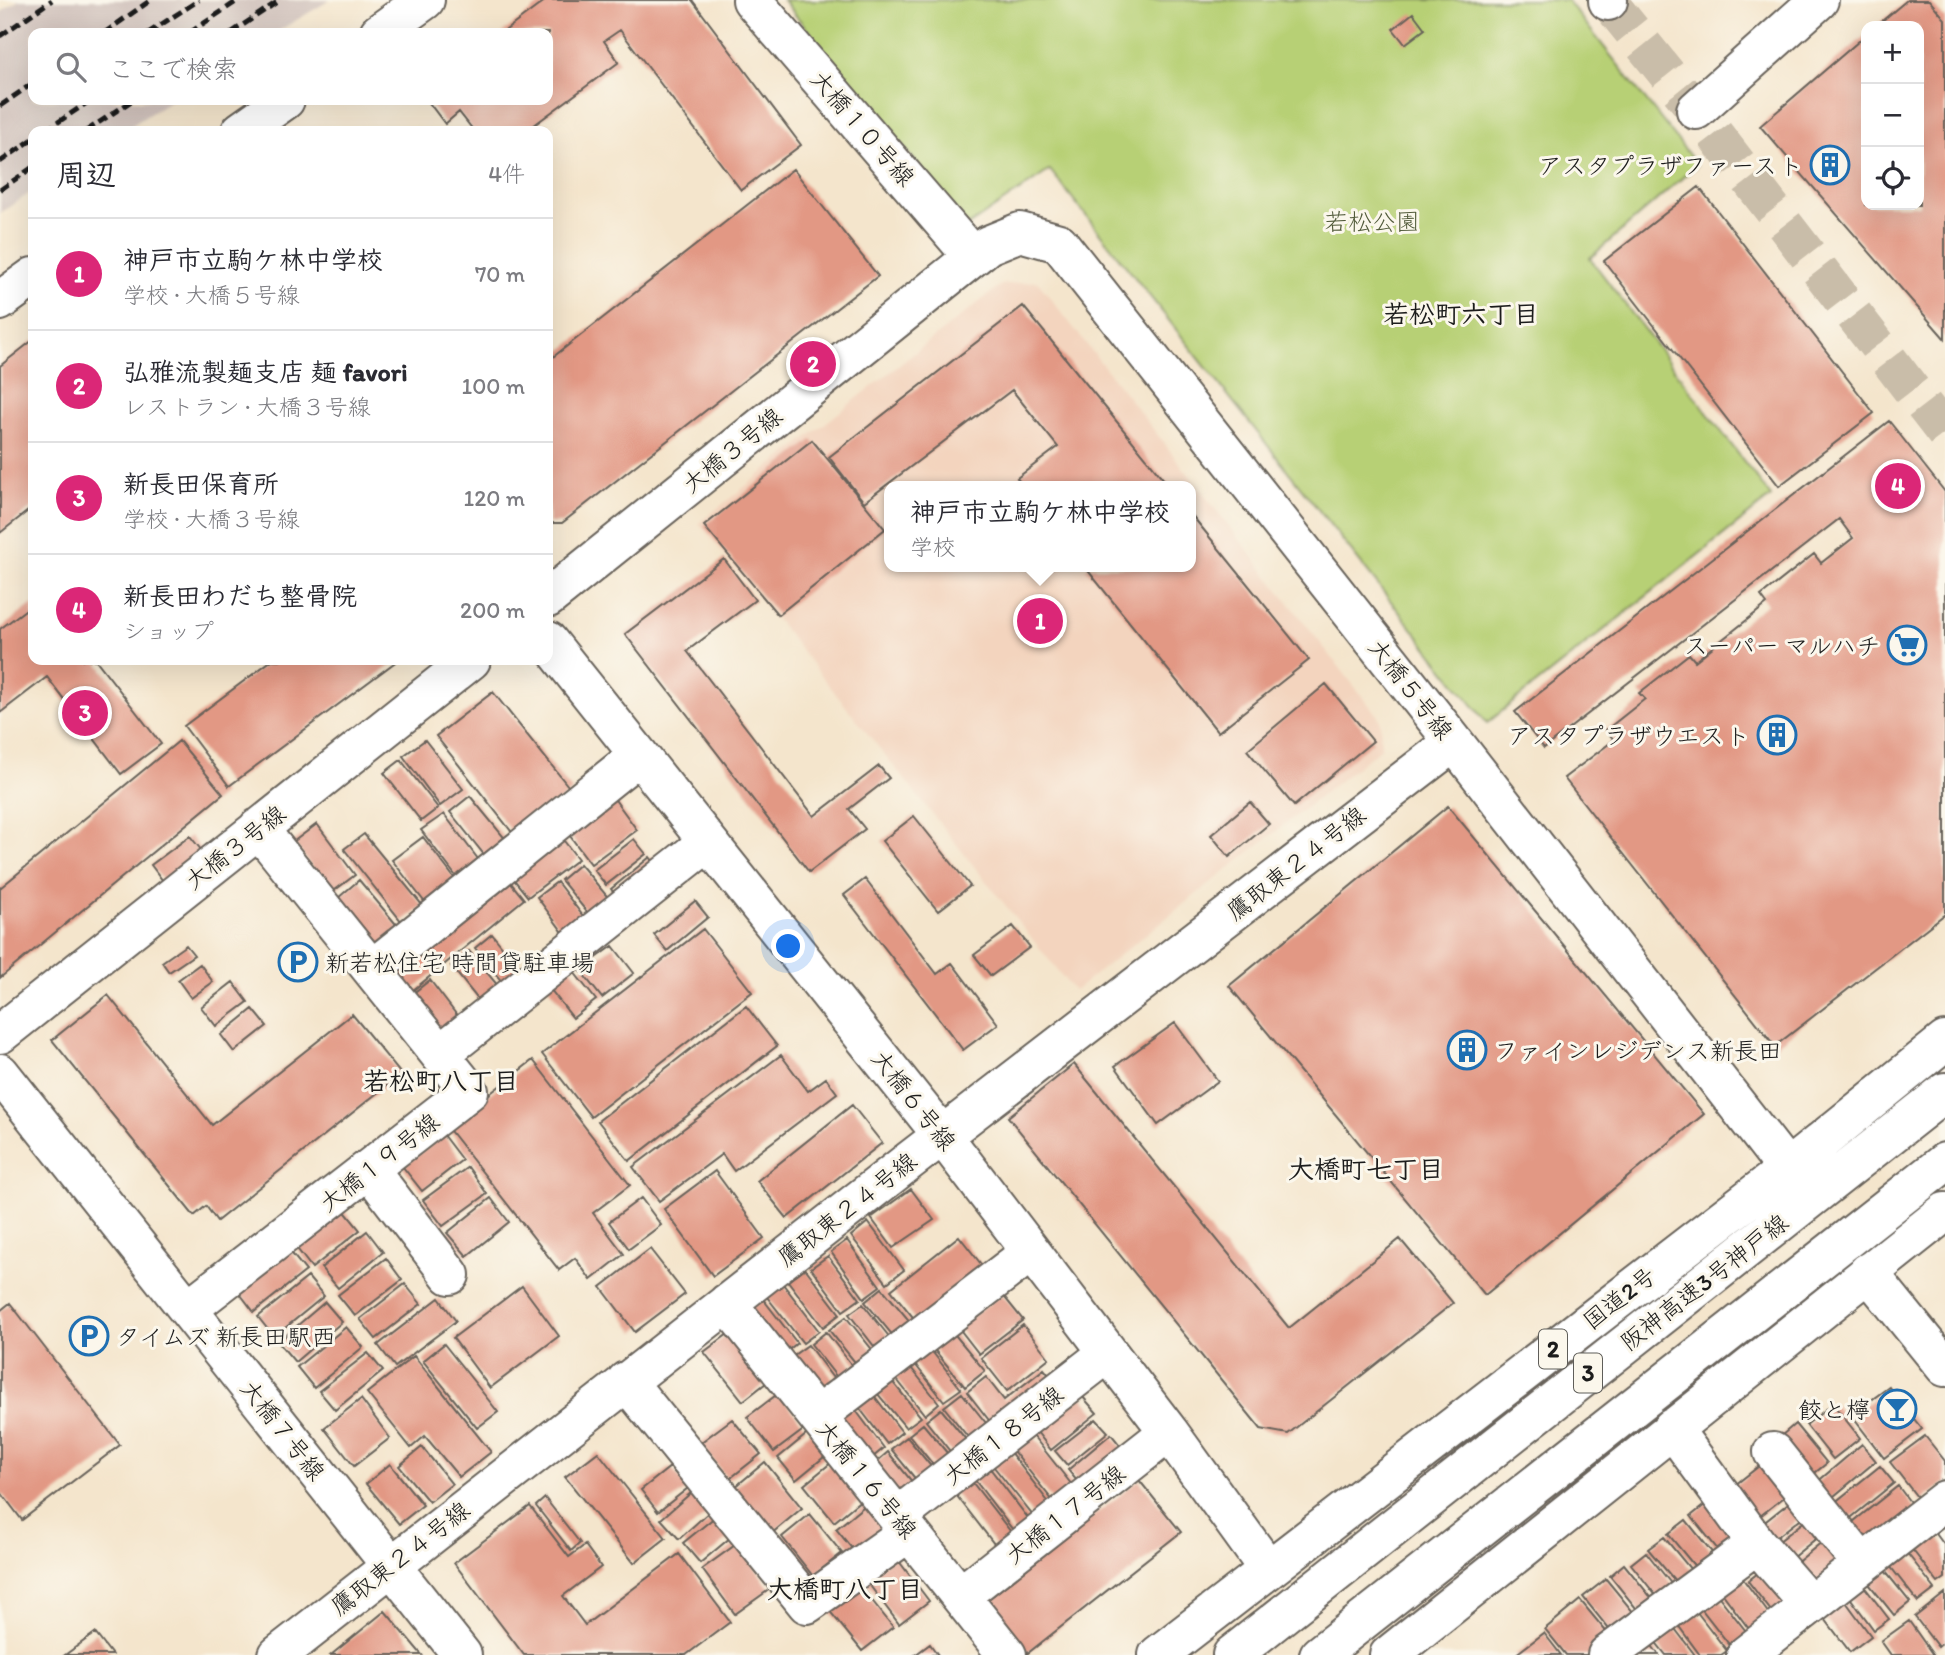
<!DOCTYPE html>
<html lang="ja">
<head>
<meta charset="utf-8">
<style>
  body { margin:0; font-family:Itim,"Klee One",sans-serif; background:#f7f7f7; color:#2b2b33 }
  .controls { position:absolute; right:21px; top:21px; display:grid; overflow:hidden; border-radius:14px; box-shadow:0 7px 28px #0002 }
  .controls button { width:63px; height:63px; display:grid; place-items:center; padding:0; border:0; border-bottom:2px solid #e1e1e2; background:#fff; color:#2b2b33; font:35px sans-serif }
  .you { position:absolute; left:789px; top:947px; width:24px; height:24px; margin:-18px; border:5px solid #fff; border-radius:50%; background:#1a73e8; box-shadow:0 0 0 10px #1a73e833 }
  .badge { display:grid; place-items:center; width:46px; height:46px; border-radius:50%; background:#db2777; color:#fff; font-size:23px; font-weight:700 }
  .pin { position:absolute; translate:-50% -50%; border:4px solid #fff; box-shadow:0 2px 7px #0006 }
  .popup { position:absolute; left:884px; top:481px; width:312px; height:91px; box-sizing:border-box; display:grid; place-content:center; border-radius:14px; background:#fff; filter:drop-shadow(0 2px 5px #0005); font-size:23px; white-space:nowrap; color:#7c7c81 }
  .popup b { font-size:26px; color:#2b2b33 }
  .popup::after { content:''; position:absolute; left:50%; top:100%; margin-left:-14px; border:14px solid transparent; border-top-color:#fff }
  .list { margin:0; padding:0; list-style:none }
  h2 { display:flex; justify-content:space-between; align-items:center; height:91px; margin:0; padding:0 28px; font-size:30px }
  h2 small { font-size:23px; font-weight:400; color:#7c7c81 }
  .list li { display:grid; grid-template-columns:46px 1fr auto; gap:21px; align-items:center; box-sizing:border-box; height:112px; padding:0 28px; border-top:2px solid #e1e1e2 }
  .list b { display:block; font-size:26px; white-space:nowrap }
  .list p { margin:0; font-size:23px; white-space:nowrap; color:#7c7c81 }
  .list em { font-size:23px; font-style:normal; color:#7c7c81 }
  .icon { flex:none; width:38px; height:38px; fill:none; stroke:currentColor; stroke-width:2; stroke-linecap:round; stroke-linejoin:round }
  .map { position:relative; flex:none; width:1945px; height:1655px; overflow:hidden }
  .search { position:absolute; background:#fff; box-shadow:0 7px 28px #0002; left:28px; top:28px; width:525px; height:77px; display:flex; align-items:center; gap:18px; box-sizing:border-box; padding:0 24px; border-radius:14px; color:#7c7c81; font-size:26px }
  .panel { position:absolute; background:#fff; box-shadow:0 7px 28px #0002; left:28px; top:126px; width:525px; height:539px; border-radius:14px }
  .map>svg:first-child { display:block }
  .built { fill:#f3d4be; fill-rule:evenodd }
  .industrial { fill:#cfc0ba }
  .green { fill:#b7d075; stroke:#6a7648; stroke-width:2 }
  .building { fill:#e29884 }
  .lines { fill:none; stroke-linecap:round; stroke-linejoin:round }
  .minor-tunnel { stroke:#c9bda9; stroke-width:38; stroke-dasharray:38 19; stroke-linecap:butt }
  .minor-casing { stroke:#68625a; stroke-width:42 }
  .highway-casing { stroke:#68625a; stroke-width:42 }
  .minor { stroke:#fff; stroke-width:38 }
  .highway { stroke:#fff; stroke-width:38 }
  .rail { stroke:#1c1c1c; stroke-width:5; stroke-dasharray:10 5; stroke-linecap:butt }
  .labels { text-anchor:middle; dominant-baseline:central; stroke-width:6; stroke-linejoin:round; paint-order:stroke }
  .shield { fill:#fbf7ec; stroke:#5f5e5a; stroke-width:2 }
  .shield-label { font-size:23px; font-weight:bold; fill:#1c1c1c }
  .street-label { font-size:24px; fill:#1c1c1c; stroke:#fbf7ec }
  .poi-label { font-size:24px; fill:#1c1c1c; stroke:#fbf7ec; text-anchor:end }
  .park-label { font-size:24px; fill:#525b3b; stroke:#fbf7ec }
  .neighbourhood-label { font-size:26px; font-weight:bold; fill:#1c1c1c; stroke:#fbf7ec }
</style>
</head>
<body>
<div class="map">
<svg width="1945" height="1655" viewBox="0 0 1945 1655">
  <rect width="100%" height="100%" fill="#fbf7ec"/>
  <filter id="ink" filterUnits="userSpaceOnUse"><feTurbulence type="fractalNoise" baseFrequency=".0143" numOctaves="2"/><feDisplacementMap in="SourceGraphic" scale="14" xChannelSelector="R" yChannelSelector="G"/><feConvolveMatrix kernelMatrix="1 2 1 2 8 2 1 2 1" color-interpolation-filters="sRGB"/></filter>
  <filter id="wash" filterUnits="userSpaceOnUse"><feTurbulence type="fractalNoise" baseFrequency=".00686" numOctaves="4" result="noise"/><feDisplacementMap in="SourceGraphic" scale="28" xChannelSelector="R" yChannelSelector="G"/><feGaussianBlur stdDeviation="1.57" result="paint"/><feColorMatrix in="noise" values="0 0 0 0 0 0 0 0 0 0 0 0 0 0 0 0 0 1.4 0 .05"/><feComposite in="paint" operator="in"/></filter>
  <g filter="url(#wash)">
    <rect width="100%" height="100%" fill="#f4e5cc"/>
    <path class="built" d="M1037,281l343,438 1,29 -307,243 -375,-468 302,-238zM890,486h300v81h-300z"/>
    <path class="industrial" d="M19,0h311l-55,33h-242v67h138l-48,31h-90v60l-33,22v-200z"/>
    <path class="green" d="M783,0h784l130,165 -107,93 181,239 -284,226 -437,-553 -82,56z"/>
    <g id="blocks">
      <path class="building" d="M546,0h146l109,145 -60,45 -121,-160 -16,11 15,21 -93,69h-52l-15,-19 -14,12 -18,-24h121v-67h-46z
        M1907,0h22l16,19v320l-185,-213 106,-91v170h53v-179h-43z
        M1413,13l12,16 -20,15 -12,-15z
        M793,169l85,107 -316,247h-14v-162z
        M1699,187l175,226 -95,73 -175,-225z
        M1023,306l146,180h-146l-6,-8 41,-31 -46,-57 -148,112 -35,-45z
        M33,340v167l-33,26v-167z
        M1889,421l56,71v422l-170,132 -211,-268 50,-38 -8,-10 39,-31 -6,-6 50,-39 6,7 72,-57 -6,-8 53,-42 7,9 32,-25 -14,-19 -295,229 -29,-36z
        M812,440l73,89 -107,86 -74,-89z
        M1190,513l119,147 -91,72 -133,-165h105z
        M724,559l31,41 -68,51 127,165 65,-50 10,12 -40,31 16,20 -56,43 -184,-238z
        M33,604v56h63l65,84 -40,30 -74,-97 -47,36v-84z
        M272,660h126l-169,126 -45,-60z
        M1326,684l47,57 -79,65 -47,-56z
        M493,692l79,99 -57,45 -79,-100z
        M425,740l38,49 -23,17 -37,-50z
        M179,741l44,53 -223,184v-90z
        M401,760l37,48 -17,13 -37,-48z
        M470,796l37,45 -21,16 -36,-45z
        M613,797l24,33 -46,34 -24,-32z
        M1250,802l19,22 -40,33 -18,-22z
        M1448,806l256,308 -219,181 -256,-309z
        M444,814l37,49 -23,16 -37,-49z
        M914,816l56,70 -32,25 -56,-70z
        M317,824l38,51 -24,18 -38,-51z
        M364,834l59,72 -21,16 -58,-73z
        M190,836l12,15 -39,30 -12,-16z
        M423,837l38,50 -31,22 -38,-49z
        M561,837l17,22 -50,38 -17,-21z
        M634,839l12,15 -40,31 -12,-15z
        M650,857l10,13 -40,31 -9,-12z
        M580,864l31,37 -20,16 -30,-37z
        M506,877l18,22 -112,92 -19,-23z
        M865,879l72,95 15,-11 46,61 -35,26 -119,-155z
        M359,880l41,49 -21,18 -41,-49z
        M557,882l29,38 -21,15 -28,-38z
        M695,901l13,16 -41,34 -13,-16z
        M1013,926l17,21 -39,29 -17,-21z
        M703,929l49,63 -161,125 -49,-63z
        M492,934l28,35 -17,14 -28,-35z
        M186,945l8,10 -25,17 -7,-10z
        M613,946l21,27 -32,25 -22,-28z
        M469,951l30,36 -19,15 -29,-36z
        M200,964l13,18 -22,16 -13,-18z
        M570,967l26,33 -23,18 -26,-33z
        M430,980l32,42 -20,15 -31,-42z
        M233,982l15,20 -32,24 -15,-19z
        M108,995l104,130 140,-111 49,60 -184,147 -11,-15 -12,10 -142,-176z
        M746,1006l31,40 -148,115 -31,-40z
        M253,1009l14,17 -33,26 -13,-17z
        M1175,1023l43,58 -60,44 -43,-59z
        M781,1055l27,36 18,-13 11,15 -103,78 -12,-17 -63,47 -26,-34z
        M533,1060l97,125 -37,28 31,41 -33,26 -16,-22 -16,12 -112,-143z
        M1074,1064l215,264 111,-89 53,64 -165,131 -27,-5 -253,-312z
        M852,1105l30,38 -95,75 -30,-37z
        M443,1135l19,25 -40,31 -19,-24z
        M468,1167l19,27 -44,32 -20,-26z
        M715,1171l49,67 -51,38 -49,-67z
        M911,1189l23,31 -41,28 -22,-30z
        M491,1198l18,24 -42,34 -20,-23z
        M641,1198l20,27 -32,24 -20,-27z
        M342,1208l18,22 -48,38 -17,-22z
        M868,1222l36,48 -17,13 -36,-47z
        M367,1231l16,21 -45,36 -17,-20z
        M959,1236l29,37 -68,53 -29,-36z
        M847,1240l33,46 -16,12 -33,-46z
        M650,1249l35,45 -50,38 -34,-45z
        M289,1250l17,21 -52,41 -16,-21z
        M828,1256l32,43 -17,12 -32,-43z
        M386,1258l16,22 -47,36 -17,-21z
        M805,1268l35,46 -17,13 -35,-46z
        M308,1277l16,19 -50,41 -16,-20z
        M405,1284l16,20 -45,35 -16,-20z
        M783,1284l36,47 -16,12 -36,-46z
        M522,1286l37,50 -69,52 -37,-50z
        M882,1288l35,42 -18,13 -34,-41z
        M1002,1294l21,26 -44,34 -21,-27z
        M439,1298l17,23 -61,46 -17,-22z
        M763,1299l34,44 -16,13 -34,-45z
        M325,1302l17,20 -47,40 -17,-20z
        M10,1303l110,142 -98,75 -22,-29v-180z
        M863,1304l32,40 -14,11 -32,-41z
        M846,1317l32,40 -16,14 -33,-41z
        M1023,1325l26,33 -42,33 -26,-33z
        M346,1327l17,20 -49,41 -17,-21z
        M951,1330l34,41 -20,16 -34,-41z
        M732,1331l39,48 -28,22 -39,-49z
        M826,1332l32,41 -15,12 -32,-41z
        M444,1344l54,68 -21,16 -54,-67z
        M808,1345l31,41 -21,15 -31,-41z
        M927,1345l34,44 -17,12 -34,-43z
        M368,1353l15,18 -48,39 -16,-19z
        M414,1356l77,96 -32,25 -34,-41 -14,12 -44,-55z
        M904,1359l35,44 -14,12 -35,-44z
        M1044,1369l15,18 -60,46 -32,-41 19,-15 18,23z
        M887,1375l34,42 -15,11 -34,-41z
        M1889,1387l33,42 -38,29 -33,-43z
        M869,1389l33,43 -15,12 -33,-43z
        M779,1393l27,35 -32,24 -27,-35z
        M962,1393l32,40 -18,14 -32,-40z
        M1082,1396l15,17 -46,37 -14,-18z
        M361,1399l29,39 -36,28 -30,-38z
        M851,1404l33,44 -17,14 -34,-45z
        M1833,1404l27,34 -27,21 -27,-34z
        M941,1409l32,39 -16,12 -31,-39z
        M732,1419l29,35 -33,26 -28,-37z
        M1096,1419l12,13 -41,33 -12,-14z
        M923,1424l30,36 -14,12 -30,-37z
        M1795,1424l32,39 -21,17 -32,-38z
        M812,1430l18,22 -34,28 -18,-22z
        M1030,1432l46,58 -19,16 -47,-59z
        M1111,1434l13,16 -43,36 -13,-16z
        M1925,1436l20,25v22l-24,19 -31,-40z
        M907,1437l27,33 -16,12 -27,-33z
        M1862,1444l14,17 -48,40 -13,-17z
        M422,1447l30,37 -23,18 -30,-36z
        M1007,1448l43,56 -16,13 -44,-55z
        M598,1452l68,86 -32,25 -69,-86z
        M888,1452l30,37 -17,13 -28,-37z
        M765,1462l37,46 -31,26 -37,-46z
        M832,1462l30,37 -28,23 -30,-37z
        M986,1463l45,59 -15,12 -45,-59z
        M1763,1463l25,31 -33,26 -25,-31z
        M390,1464l33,41 -24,19 -33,-40z
        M1880,1466l14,17 -52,42 -14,-17z
        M670,1467l18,21 -30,24 -17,-22z
        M969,1478l45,58 -16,13 -45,-58z
        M1139,1480l42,52 -153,121 -42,-52z
        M1898,1486l18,24 -54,43 -19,-23z
        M692,1492l17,20 -30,27 -18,-20z
        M1796,1497l13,15 -41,32 -12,-15z
        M545,1498l35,45 -9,8 -35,-45z
        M1711,1500l33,40 -21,16 -32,-40z
        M868,1503l18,23 -32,25 -18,-22z
        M530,1506l39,51 16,-12 16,22 -38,29 22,29 94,-71 51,68 -44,33h-162l-70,-92z
        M810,1514l32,39 -29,23 -31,-39z
        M1811,1516l13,16 -37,30 -14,-16z
        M715,1517l16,20 -31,26 -17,-20z
        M1686,1520l33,41 -17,14 -34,-41z
        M1931,1527l14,19v32l-7,5 -30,-39z
        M1664,1537l33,40 -15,12 -34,-40z
        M1828,1537l18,22 -35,28 -17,-22z
        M738,1543l32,46 -35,25 -33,-45z
        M1900,1544l35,45 -17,13 -35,-45z
        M1646,1552l31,39 -15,12 -31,-39z
        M895,1556l34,45 -30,23 -34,-45z
        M1877,1561l33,41 -16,13 -33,-41z
        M1624,1564l34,42 -14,12 -34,-42z
        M1768,1565l27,36 -20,15 -27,-35z
        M1740,1575l32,43 -20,15 -32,-43z
        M1857,1577l32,42 -15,11 -31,-42z
        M1606,1579l33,40 -23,19 -33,-41z
        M859,1584l34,43 -31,24 -34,-42z
        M1713,1589l36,46 -17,13 -36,-46z
        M1838,1591l33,45 -21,16 -34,-45z
        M1945,1593v48l-7,6 -23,-30z
        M1580,1600l34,41 -18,14h-30l-21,-26z
        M1693,1607l34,44 -6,4h-21l-25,-34z
        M385,1611l37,44h-91z
        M1669,1621l26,34h-29l-16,-20z
        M1909,1621l24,34h-42l-10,-14z
        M95,1633l17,22h-47z
        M1544,1633l17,22h-46z
        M1646,1638l13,17h-23z
        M930,1644l8,11h-23z"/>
    </g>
  </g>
  <g filter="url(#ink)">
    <use href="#blocks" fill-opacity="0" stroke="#68625a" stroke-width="2"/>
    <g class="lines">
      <path class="minor-tunnel" d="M1608,1l88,109 249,323"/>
      <defs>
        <path id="minor" d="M752,0l221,257
          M1608,0v1
          M379,33l46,-33
          M1696,110l123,-110
          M241,131l44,-31
          M0,301l33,-24
          M548,598l440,-353 32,-13 39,11 395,499 333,427
          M548,641l394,494 227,297 99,137
          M372,969l267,-214
          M0,1034l471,-374
          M440,1054l268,-212
          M0,1073l462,582
          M369,1169l81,106
          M1868,1272l77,95
          M727,1303l280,352
          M188,1309l281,-218 -211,-263
          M626,1381l181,223 102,-72
          M817,1416l214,-164
          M1672,1428l85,116 53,61
          M1773,1452l89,112
          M897,1517l211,-164
          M960,1596l209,-164
          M278,1655l631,-494 545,-419
          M1607,1655l150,-111
          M1746,1655l199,-155"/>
        <path id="highway" d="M1158,1655l629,-486 158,-128
          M1232,1655l713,-563
          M1319,1655l626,-493
          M1389,1655l556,-443"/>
      </defs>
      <use href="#minor" class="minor-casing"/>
      <use href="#highway" class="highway-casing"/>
      <use href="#minor" class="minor"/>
      <use href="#highway" class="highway"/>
      <path class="rail" d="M104,33l47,-33
        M148,33l51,-33
        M189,33l50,-33
        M231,33l49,-33
        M0,36l52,-36
        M0,106l33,-23
        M45,131l46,-31
        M86,131l47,-31
        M0,162l33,-23
        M0,190l33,-23"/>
    </g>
  </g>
  <defs>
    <symbol id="building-ring" viewBox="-11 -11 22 22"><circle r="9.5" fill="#fbf7ec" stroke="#1f6fb2" stroke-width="1.5"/><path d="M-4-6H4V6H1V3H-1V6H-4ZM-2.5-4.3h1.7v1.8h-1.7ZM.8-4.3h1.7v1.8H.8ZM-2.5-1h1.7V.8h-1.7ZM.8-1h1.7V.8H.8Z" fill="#1f6fb2"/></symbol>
    <symbol id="supermarket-ring" viewBox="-11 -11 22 22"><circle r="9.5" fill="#fbf7ec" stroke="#1f6fb2" stroke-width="1.5"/><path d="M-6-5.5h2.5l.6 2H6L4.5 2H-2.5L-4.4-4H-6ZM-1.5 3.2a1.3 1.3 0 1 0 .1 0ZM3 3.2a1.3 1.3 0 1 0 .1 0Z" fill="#1f6fb2"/></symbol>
    <symbol id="parking-ring" viewBox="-11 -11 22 22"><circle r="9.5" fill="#fbf7ec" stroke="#1f6fb2" stroke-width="1.5"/><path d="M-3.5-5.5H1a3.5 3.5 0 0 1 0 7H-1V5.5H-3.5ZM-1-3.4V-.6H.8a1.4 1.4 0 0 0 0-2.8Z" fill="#1f6fb2"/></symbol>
    <symbol id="bar-ring" viewBox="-11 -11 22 22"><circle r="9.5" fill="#fbf7ec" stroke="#1f6fb2" stroke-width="1.5"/><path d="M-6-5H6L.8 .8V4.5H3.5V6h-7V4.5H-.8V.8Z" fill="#1f6fb2"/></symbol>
  </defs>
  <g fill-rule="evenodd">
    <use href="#building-ring" x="1808" y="143" width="44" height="44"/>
    <use href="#supermarket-ring" x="1885" y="623" width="44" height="44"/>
    <use href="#building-ring" x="1755" y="713" width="44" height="44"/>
    <use href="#parking-ring" x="276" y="940" width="44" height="44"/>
    <use href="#building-ring" x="1445" y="1028" width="44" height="44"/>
    <use href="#parking-ring" x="67" y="1314" width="44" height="44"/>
    <use href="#bar-ring" x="1875" y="1387" width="44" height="44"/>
  </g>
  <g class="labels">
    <g class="shield">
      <rect x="1539" y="1329.5" width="28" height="39" rx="5"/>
      <rect x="1574" y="1353.5" width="28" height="39" rx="5"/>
    </g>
    <g class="shield-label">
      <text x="1553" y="1349">2</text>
      <text x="1588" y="1373">3</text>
    </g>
    <g class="street-label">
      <text transform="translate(863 128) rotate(49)">大橋１０号線</text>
      <text transform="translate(732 450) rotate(-39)">大橋３号線</text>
      <text transform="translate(1411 689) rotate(52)">大橋５号線</text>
      <text transform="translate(235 847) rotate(-38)">大橋３号線</text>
      <text transform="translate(1296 863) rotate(-38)">鷹取東２４号線</text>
      <text transform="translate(914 1100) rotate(52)">大橋６号線</text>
      <text transform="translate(379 1162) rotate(-38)">大橋１９号線</text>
      <text transform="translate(847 1209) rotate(-38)">鷹取東２４号線</text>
      <text transform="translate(1704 1282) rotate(-38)">阪神高速3号神戸線</text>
      <text transform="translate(1619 1298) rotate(-38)">国道2号</text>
      <text transform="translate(283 1430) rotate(52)">大橋７号線</text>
      <text transform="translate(1003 1435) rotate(-38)">大橋１８号線</text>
      <text transform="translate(867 1479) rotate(51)">大橋１６号線</text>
      <text transform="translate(1065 1514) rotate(-38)">大橋１７号線</text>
      <text transform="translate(400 1558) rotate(-38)">鷹取東２４号線</text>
    </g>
    <g class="poi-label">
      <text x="1803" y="165">アスタプラザファースト</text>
      <text x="1880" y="645">スーパー マルハチ</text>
      <text x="1750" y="735">アスタプラザウエスト</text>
      <text x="325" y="962" text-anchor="start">新若松住宅 時間貸駐車場</text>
      <text x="1494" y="1050" text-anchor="start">ファインレジデンス新長田</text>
      <text x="116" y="1336" text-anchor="start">タイムズ 新長田駅西</text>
      <text x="1870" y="1409">餃と檸</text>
    </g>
    <g class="park-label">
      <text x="1372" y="221">若松公園</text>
    </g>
    <g class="neighbourhood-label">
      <text x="1461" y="314">若松町六丁目</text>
      <text x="441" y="1081">若松町八丁目</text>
      <text x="1366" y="1169">大橋町七丁目</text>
      <text x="845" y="1589">大橋町八丁目</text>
    </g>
  </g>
</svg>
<div class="controls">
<button>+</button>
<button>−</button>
<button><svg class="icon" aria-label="locate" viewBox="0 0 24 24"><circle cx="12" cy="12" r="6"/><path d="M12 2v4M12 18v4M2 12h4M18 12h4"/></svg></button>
</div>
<div class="you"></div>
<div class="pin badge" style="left:1040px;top:621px">1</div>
<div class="popup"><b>神戸市立駒ケ林中学校</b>学校</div>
<div class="pin badge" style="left:813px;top:364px">2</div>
<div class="pin badge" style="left:85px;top:713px">3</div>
<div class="pin badge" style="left:1898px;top:486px">4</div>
<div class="search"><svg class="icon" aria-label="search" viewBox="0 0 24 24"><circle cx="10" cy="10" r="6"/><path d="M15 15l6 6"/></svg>ここで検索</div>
<section class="panel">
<h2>周辺<small>4件</small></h2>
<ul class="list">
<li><span class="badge">1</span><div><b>神戸市立駒ケ林中学校</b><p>学校 · 大橋５号線</p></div><em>70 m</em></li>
<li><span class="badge">2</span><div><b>弘雅流製麺支店 麺 favori</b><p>レストラン · 大橋３号線</p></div><em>100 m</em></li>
<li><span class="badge">3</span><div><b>新長田保育所</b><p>学校 · 大橋３号線</p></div><em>120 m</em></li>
<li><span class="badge">4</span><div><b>新長田わだち整骨院</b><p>ショップ</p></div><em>200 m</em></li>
</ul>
</section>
</div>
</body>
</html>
